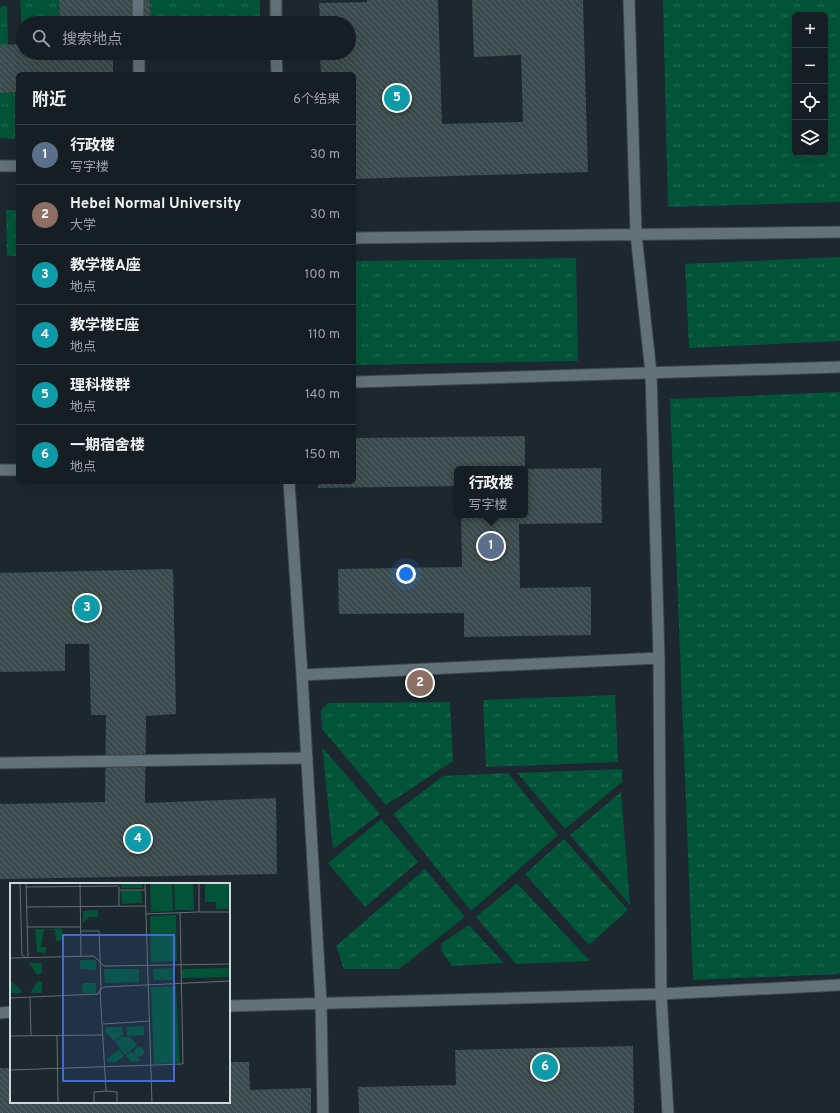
<!DOCTYPE html>
<html lang="zh">
<head>
<meta charset="utf-8">
<style>
  body { margin:0; font-family:Overpass,"Noto Sans SC",sans-serif; background:#1e272a; color:#f1f3f6 }
  .controls { position:absolute; right:12px; top:12px; display:grid; overflow:hidden; border-radius:6px; box-shadow:0 4px 16px #0002 }
  .controls button { width:36px; height:36px; display:grid; place-items:center; padding:0; border:0; border-bottom:1px solid #343c40; background:#151e22; color:#f1f3f6; font:20px sans-serif }
  .you { position:absolute; left:406px; top:574px; width:14px; height:14px; margin:-10px; border:3px solid #fff; border-radius:50%; background:#1a73e8; box-shadow:0 0 0 6px #1a73e833 }
  .badge { display:grid; place-items:center; width:26px; height:26px; border-radius:50%; background:#f6a247; color:#fff; font-size:13px; font-weight:700 }
  .pin { position:absolute; translate:-50% -50%; border:2px solid #fff; box-shadow:0 1px 4px #0006 }
  .popup { position:absolute; left:454px; top:466px; width:74px; height:52px; box-sizing:border-box; display:grid; place-content:center; border-radius:6px; background:#151e22; filter:drop-shadow(0 1px 3px #0005); font-size:13px; white-space:nowrap; color:#9da2a5 }
  .popup b { font-size:15px; color:#f1f3f6 }
  .popup::after { content:''; position:absolute; left:50%; top:100%; margin-left:-8px; border:8px solid transparent; border-top-color:#151e22 }
  .list { margin:0; padding:0; list-style:none }
  h2 { display:flex; justify-content:space-between; align-items:center; height:52px; margin:0; padding:0 16px; font-size:17px }
  h2 small { font-size:13px; font-weight:400; color:#9da2a5 }
  .list li { display:grid; grid-template-columns:26px 1fr auto; gap:12px; align-items:center; box-sizing:border-box; height:60px; padding:0 16px; border-top:1px solid #343c40 }
  .list b { display:block; font-size:15px; white-space:nowrap }
  .list p { margin:0; font-size:13px; white-space:nowrap; color:#9da2a5 }
  .list em { font-size:13px; font-style:normal; color:#9da2a5 }
  .icon { flex:none; width:22px; height:22px; fill:none; stroke:currentColor; stroke-width:2; stroke-linecap:round; stroke-linejoin:round }
  .map { position:relative; flex:none; width:840px; height:1113px; overflow:hidden }
  .search { position:absolute; background:#151e22; box-shadow:0 4px 16px #0002; left:16px; top:16px; width:340px; height:44px; display:flex; align-items:center; gap:10px; box-sizing:border-box; padding:0 14px; border-radius:22px; color:#9da2a5; font-size:15px }
  .panel { position:absolute; background:#151e22; box-shadow:0 4px 16px #0002; left:16px; top:72px; width:340px; height:412px; border-radius:6px }
  .map>svg:first-child { display:block }
  .grass { fill:url(#grass-tufts); fill-rule:evenodd }
  .building { fill:url(#building-back-hatch) }
  .lines { fill:none; stroke-linecap:round; stroke-linejoin:round }
  .service-casing { stroke:#3b4449; stroke-width:13 }
  .pedestrian-casing { stroke:#3b4449; stroke-width:13 }
  .minor-casing { stroke:#3b4449; stroke-width:13 }
  .service { stroke:#637178; stroke-width:11 }
  .pedestrian { stroke:#637178; stroke-width:11 }
  .minor { stroke:#637178; stroke-width:11 }
  .inset-road { fill:none; stroke:#646e73; stroke-width:1 }
  .view { fill:#4169d9; fill-opacity:0.15; stroke:#4169d9; stroke-width:2 }
  .inset-edge { fill:none; stroke:#d0d7db; stroke-width:2 }
</style>
</head>
<body>
<div class="map">
<svg width="840" height="1113" viewBox="0 0 840 1113">
  <defs>
    <pattern id="grass-tufts" width="24" height="20" patternUnits="userSpaceOnUse"><rect width="24" height="20" fill="#025438"/><path d="M3 7l-1-3M5 7V3M7 7l1-3M15 17l-1-3M17 17v-4M19 17l1-3" fill="none" stroke="#266c54"/></pattern>
    <pattern id="building-back-hatch" width="6" height="6" patternUnits="userSpaceOnUse"><rect width="6" height="6" fill="#3b4a4a"/><path d="M-1 5l2 2M0 0l6 6M5-1l2 2" fill="none" stroke="#566364"/></pattern>
  </defs>
  <rect width="100%" height="100%" fill="#1c282e"/>
  <path class="grass" d="M20,0h39l1,23h-37v9h-1z
    M150,0h110v23h-109z
    M663,0h177v202l-172,5zM795,15h30v138h-30z
    M7,6l1,39h-8v-38z
    M15,92v47l-15,-1v-45z
    M6,210h12v46h-11z
    M840,257v84l-151,7 -4,-84z
    M576,258l2,103 -224,4v-104z
    M840,392v582l-147,6 -23,-581z
    M615,695l3,67 -132,5 -3,-67z
    M450,702l3,59 -67,44 -64,-76 -1,-19 7,-7z
    M322,747l58,67 -47,35z
    M622,769v13l-57,47 -48,-56z
    M508,773l50,62 -87,76 -78,-97 50,-38z
    M621,792l9,113 -60,-70z
    M381,819l37,43 -53,45 -37,-44z
    M564,839l64,71 -39,35 -64,-71z
    M425,869l40,48 -66,52h-55l-8,-23z
    M517,883l73,78 -74,3 -40,-47z
    M469,925l35,38 -52,3 -11,-16 1,-7z"/>
  <path class="building" d="M59,0h91l1,23h-27v-2h-12v2h-52z
    M367,0h71l4,124 81,-2 -2,-67 -47,2 -2,-57h111l5,172 -234,7v-105h-33l-1,-21h29v-30h-29l-1,-20 48,-1z
    M23,44v9h90v21h-95v18l-18,1v-48z
    M525,436v33l76,-1 1,55 -83,1 1,64 71,-1v48l-127,2v-24l-125,1 -1,-45 124,-2 -1,-52h64v-46h-68v17l-139,2v-6h36v-44z
    M173,569l3,145 -30,2 -1,87 131,-5 1,76 -277,5v-75l105,-2 1,-87h-15l-2,-71h-24v27l-65,1v-99z
    M633,1046l1,67h-275l-1,-26 98,-2 -1,-35z
    M229,1062h20l1,28 61,-2v25h-311v-45h11v34h218z"/>
  <g class="lines">
    <defs>
      <path id="service" d="M629,0l7,234 15,139 8,285 2,336 7,119
        M0,166h18
        M354,238l486,-6
        M354,382l486,-15
        M0,470h18
        M289,482l13,193 19,328
        M302,675l357,-17
        M229,1006l432,-12
        M0,1013l11,-1"/>
      <path id="pedestrian" d="M138,0v23
        M276,0v23
        M139,53v21
        M276,53l1,21
        M0,763l307,-5"/>
      <path id="minor" d="M661,994l179,-9
        M321,1003l2,110"/>
    </defs>
    <use href="#service" class="service-casing"/>
    <use href="#pedestrian" class="pedestrian-casing"/>
    <use href="#minor" class="minor-casing"/>
    <use href="#service" class="service"/>
    <use href="#pedestrian" class="pedestrian"/>
    <use href="#minor" class="minor"/>
  </g>
  <g transform="translate(10 883)">
    <rect width="220" height="220" fill="#1c282e"/>
    <path d="M132,0v5h-21v-4zM140,0h22l1,28 -22,1zM131,7l1,13 -20,1 -1,-13zM88,27v7h-9l-6,6v-12zM166,32l1,46 -26,1 -1,-46zM51,45l3,12 -8,1 -1,-11h-9zM25,46h9l-3,18h5v6l-9,-1zM70,77h16v10l-16,-1zM19,80h13v10l-5,2zM164,85l1,12h-21l-1,-11zM220,85v9l-48,1v-9zM94,86h35v13l-34,1zM1,98l10,9v3h-11zM28,98l4,2v10h-12zM73,100h13v10h-14zM166,103l4,77 -26,1 -3,-77zM134,143v9l-17,1v-9zM112,144l1,8 -9,6 -9,-10 1,-4zM111,154h9l7,8 -12,10 -10,-13zM124 169a5 5 0 1 1 10 0a5 5 0 1 1-10 0ZM109,166l5,7 -8,6h-8l-1,-3zM121,168l10,10 -10,1 -5,-6z" fill="#025438"/>
    <path d="M164,0h19l1,27h-19zM195,0h25v26h-14v-7h-11z" fill="#025438"/>
    <path class="inset-road" d="M10,0l2,72 4,3 2,-2 -2,-73M70,0l1,73M135,0l7,220M16,4l93,-1M109,4v19M109,7h26M17,24l118,-1M189,29h31M135,31l54,-2v-29M17,44h54M0,75l84,-2 10,10 126,-2M0,115l88,-4 3,-6 -2,-57h-18M20,115l1,38M93,141l47,-3M47,152l1,68M0,153l93,-1M0,187l173,-6 -3,-151M96,208l11,1v11M84,220v-11l12,-1 -6,-101 4,-3 126,-6"/>
    <path class="view" d="M53,52h111v146h-111z"/>
    <rect width="220" height="220" class="inset-edge"/>
  </g>
</svg>
<div class="controls">
<button>+</button>
<button>−</button>
<button><svg class="icon" aria-label="locate" viewBox="0 0 24 24"><circle cx="12" cy="12" r="6"/><path d="M12 2v4M12 18v4M2 12h4M18 12h4"/></svg></button>
<button><svg class="icon" aria-label="layers" viewBox="0 0 24 24"><path d="M12 4l9 5-9 5-9-5zM3 14l9 5 9-5"/></svg></button>
</div>
<div class="you"></div>
<div class="pin badge" style="left:491px;top:546px;background:#5c6f8a">1</div>
<div class="popup"><b>行政楼</b>写字楼</div>
<div class="pin badge" style="left:420px;top:683px;background:#8d6e63">2</div>
<div class="pin badge" style="left:87px;top:608px;background:#0f9aa8">3</div>
<div class="pin badge" style="left:138px;top:839px;background:#0f9aa8">4</div>
<div class="pin badge" style="left:397px;top:98px;background:#0f9aa8">5</div>
<div class="pin badge" style="left:545px;top:1067px;background:#0f9aa8">6</div>
<div class="search"><svg class="icon" aria-label="search" viewBox="0 0 24 24"><circle cx="10" cy="10" r="6"/><path d="M15 15l6 6"/></svg>搜索地点</div>
<section class="panel">
<h2>附近<small>6个结果</small></h2>
<ul class="list">
<li><span class="badge" style="background:#5c6f8a">1</span><div><b>行政楼</b><p>写字楼</p></div><em>30 m</em></li>
<li><span class="badge" style="background:#8d6e63">2</span><div><b>Hebei Normal University</b><p>大学</p></div><em>30 m</em></li>
<li><span class="badge" style="background:#0f9aa8">3</span><div><b>教学楼A座</b><p>地点</p></div><em>100 m</em></li>
<li><span class="badge" style="background:#0f9aa8">4</span><div><b>教学楼E座</b><p>地点</p></div><em>110 m</em></li>
<li><span class="badge" style="background:#0f9aa8">5</span><div><b>理科楼群</b><p>地点</p></div><em>140 m</em></li>
<li><span class="badge" style="background:#0f9aa8">6</span><div><b>一期宿舍楼</b><p>地点</p></div><em>150 m</em></li>
</ul>
</section>
</div>
</body>
</html>
